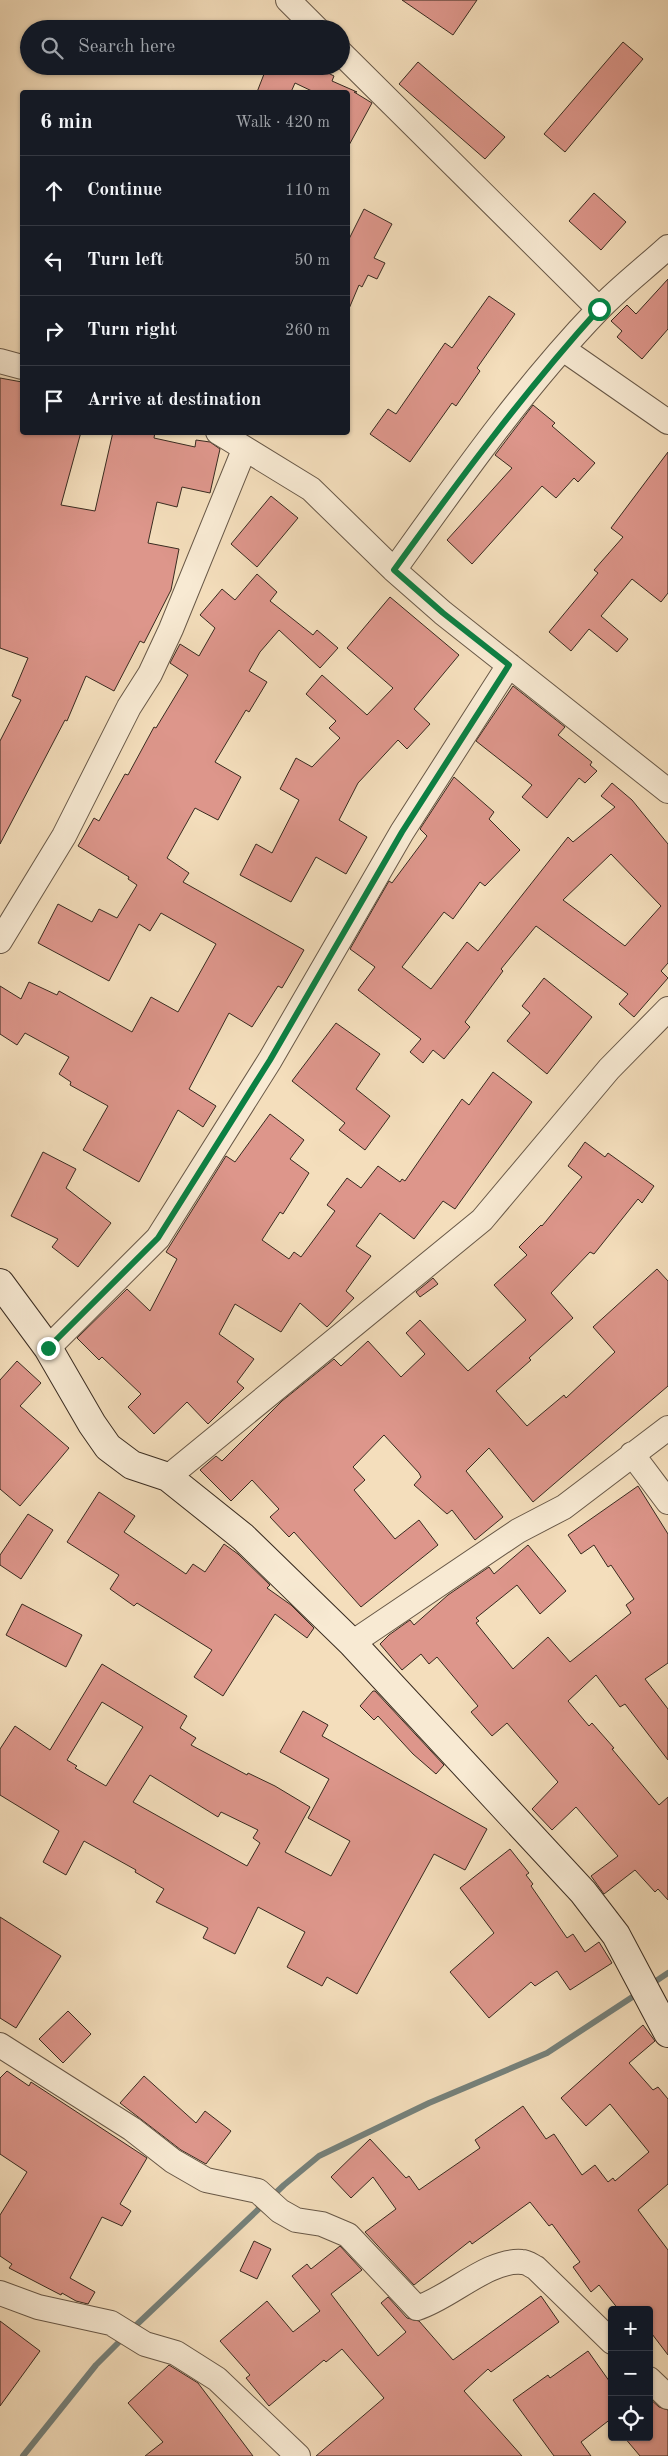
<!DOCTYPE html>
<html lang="en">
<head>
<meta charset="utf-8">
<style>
  body { margin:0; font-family:"Old Standard TT",serif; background:#242831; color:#f1f3f6 }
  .controls { position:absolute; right:15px; bottom:15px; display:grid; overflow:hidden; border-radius:5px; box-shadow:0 1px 4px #0004 }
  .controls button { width:45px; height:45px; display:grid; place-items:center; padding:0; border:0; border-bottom:1px solid #363941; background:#171b24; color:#f1f3f6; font:25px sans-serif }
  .stop { position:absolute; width:15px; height:15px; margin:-11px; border:4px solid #0b8043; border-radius:50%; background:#fff }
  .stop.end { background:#0b8043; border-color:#fff; box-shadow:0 1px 5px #0008 }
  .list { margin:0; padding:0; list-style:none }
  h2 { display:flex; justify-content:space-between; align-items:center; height:65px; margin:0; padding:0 20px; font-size:21px }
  h2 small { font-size:16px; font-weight:400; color:#9ea1a6 }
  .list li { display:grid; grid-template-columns:32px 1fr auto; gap:15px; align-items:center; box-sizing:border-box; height:70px; padding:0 20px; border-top:1px solid #363941 }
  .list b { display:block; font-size:19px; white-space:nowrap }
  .list em { font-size:16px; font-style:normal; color:#9ea1a6 }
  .icon { flex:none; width:28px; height:28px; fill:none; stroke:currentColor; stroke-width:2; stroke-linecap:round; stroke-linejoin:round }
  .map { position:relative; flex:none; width:668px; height:2456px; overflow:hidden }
  .search { position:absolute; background:#171b24; box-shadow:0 1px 4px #0004; left:20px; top:20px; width:330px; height:55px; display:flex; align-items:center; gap:12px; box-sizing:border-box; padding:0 18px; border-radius:28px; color:#9ea1a6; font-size:19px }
  .panel { position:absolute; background:#171b24; box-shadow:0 1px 4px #0004; left:20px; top:90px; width:330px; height:345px; border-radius:5px }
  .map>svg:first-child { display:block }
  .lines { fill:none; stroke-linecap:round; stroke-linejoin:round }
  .stream { stroke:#75817b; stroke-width:6 }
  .building { fill:#dd968b; stroke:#392b20; fill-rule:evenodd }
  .street-casing { stroke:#685847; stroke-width:26 }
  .secondary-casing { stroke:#392b20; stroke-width:30 }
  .street { stroke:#f8ead3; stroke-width:24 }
  .secondary { stroke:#f8ead3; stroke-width:28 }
  .route { stroke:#0b8043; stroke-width:6 }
</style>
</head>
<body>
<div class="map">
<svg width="668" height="2456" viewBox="0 0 668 2456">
  <rect width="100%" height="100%" fill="#f4debc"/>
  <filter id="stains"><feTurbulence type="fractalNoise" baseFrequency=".004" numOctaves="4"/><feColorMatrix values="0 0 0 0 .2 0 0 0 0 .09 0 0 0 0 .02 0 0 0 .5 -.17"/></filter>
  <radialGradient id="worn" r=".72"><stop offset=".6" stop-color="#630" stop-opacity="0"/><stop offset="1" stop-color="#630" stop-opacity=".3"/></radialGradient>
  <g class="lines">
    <path class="stream" d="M650,1985l18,-12
      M131,2330l153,-145 35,-29 110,-53 118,-50 93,-61
      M23,2456l73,-91 28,-28"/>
  </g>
  <path class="building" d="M402,0h75l-24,35z
    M623,42l20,17 -78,93 -21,-18z
    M418,62l87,75 -20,22 -86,-75z
    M259,66h55l20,10 -2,5 25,11h-3l18,11 -24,44v-55h-34l-19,-9 -4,9h-34l9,-23z
    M594,193l32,29 -25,28 -32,-29z
    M364,209l28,15 -18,34 11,5 -8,16 -9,-4 -6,12 -3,-2 -11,26v-70z
    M668,279v50l-26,30 -25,-22 5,-6 -11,-10 16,-16 9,9z
    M489,296l26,18 -38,54 3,3 -24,35 -4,-3 -42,59 -40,-28 18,-25 8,5 49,-71 7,5z
    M0,378l22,4v50h59l-20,73 34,6 18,-79h42l-1,6 41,9 1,-7 14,2 10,7 -10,44 -28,-6 -5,20 -20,-5 -9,41 31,6 -8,41 -27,53 -4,-2 -26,50 -28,-15 -19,45 -2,-1 -65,124v-103l21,-41 -9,-4 16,-38 -28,-10z
    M533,405l22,18 -3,3 43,37 -17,19 -4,-4 -18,20 -14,-12 -70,78 -25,-24 65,-72 -17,-13z
    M668,452v141l-7,9 -29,-23 -31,37 27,23 -11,13 -28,-23 -18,22 -22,-19 49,-59 -4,-3 29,-33 -12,-9z
    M271,496l27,22 -41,49 -26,-23z
    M257,574l20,18 -7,9 43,34 4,-5 21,18 -18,20 -41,-38 -19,22 -11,19 18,11 -18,30 -3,-2 -31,52 26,15 -23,43 -23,-12 -28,50 22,15 -6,9 121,68 -22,38 -4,-2 -26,41 -23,-14 -40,76 27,17 -13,21 -25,-17 -39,72 -56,-32 25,-44 -38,-21 1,-3 -12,-8 10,-17 -44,-24 -8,12 -17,-11v-48l21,13 8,-17 28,13 2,-4 73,41 19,-35 27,15 38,-68 -55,-31 -11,18 -11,-7 -30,57 -71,-38 20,-39 34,18 7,-13 18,9 20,-33 -9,-6 1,-2 -51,-31 16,-28 5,3 26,-47 3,1 26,-48 2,1 32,-53 -18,-12 10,-19 19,12 16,-28 -15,-13 22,-26 13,11z
    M390,597l69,58 -45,54 16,15 -23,25 -9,-9 -40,43 -19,37 28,17 -21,37 -30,-17 -25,45 -51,-27 16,-31 16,9 27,-53 -19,-11 16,-31 16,9 28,-29 -11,-10 7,-7 -30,-27 16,-19 45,40 26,-27 -46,-40z
    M513,686l52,41 -7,8 34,27 -2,3 7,6 -12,12 -6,-5 -32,40 -25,-21 10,-12 -56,-44z
    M454,777l40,35 -5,7 31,31 -35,36 -5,-4 -27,37 -9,-7 -42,55 29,22 36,-47 11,9 90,-114 5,5 42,-35 -14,-11 11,-13 20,17 36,44v119l-7,8 7,7 -34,39 -15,-13 9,-10 -92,-68 -35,43 2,2 -38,51 5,5 -26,32 -11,-9 -10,13 -13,-11 11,-13 -63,-49 17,-23 -25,-18 39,-68 3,2 35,-47 -7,-7zM611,854l50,52 -36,40 -62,-46z
    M544,978l48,39 -45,57 -40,-33 23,-28 -8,-7z
    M336,1023l44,31 -24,35 34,27 -25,34 -26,-20 6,-7 -53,-42z
    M493,1072l39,30 -77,107 -12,-8 -29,38 -34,-26 -24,33 15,10 -25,35 8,7 -27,29 -27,-24 -19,29 -46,-28 -16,30 35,25 -17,23 7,6 -36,36 -21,-22 -33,32 -26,-27 13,-13 -39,-37 -3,3 -22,-22 50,-49 23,22 27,-52 -11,-7 60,-96 9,6 35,-48 34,26 -14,19 19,14 -26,41 -3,-2 -18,28 27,19 5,-7 7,5 34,-46 -8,-6 20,-27 14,10 17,-22 22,16 2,-3 3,2 57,-82 7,6z
    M585,1142l20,15 3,-4 46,33 -12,17 -4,-4 -44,55 -4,-2 -39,41 22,25 -44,40 2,2 -35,31 31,35 37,-31 2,3 49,-46 -22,-25 64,-58 11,12v105l-135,116 -44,-54 -23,23 37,46 -28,23 -23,-30 -5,4 -33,-29 7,-8 -2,-4 -35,-38 -31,32 12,13 -11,10 41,49 24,-19 19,25 -77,62 -67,-75 -5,5 -19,-20 9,-8 -27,-29 -21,21 -31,-31 16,-14 6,5 60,-60 52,-42 7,7 27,-25 33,36 24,-23 -19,-21 14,-13 48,51 58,-51 -32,-35 33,-30 -8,-8 22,-22 1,1 40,-49 -14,-11z
    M43,1152l33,17 -10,19 45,35 -33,44 -26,-20 6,-8 -47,-23z
    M433,1278l5,6 -18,13 -4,-5z
    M17,1361l24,22 -21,23 49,42 -49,58 -20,-17v-109z
    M638,1486l30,48v129l-23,16 23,30v51l-43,-56 -5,3 -24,-32 -28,26 21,25 3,-3 22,25 -2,1 47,56 9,-8v103l-10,-11 -3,3 -20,-22 -31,24 -13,-18 27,-20 -42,-49 -24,23 -20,-21 26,-27 -51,-59 -15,13 -21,-24 7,-6 -41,-49 -8,7 -8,-10 -19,16 -22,-26 9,-9 21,-15 4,5 34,-30 41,-28 5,7 34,-29 38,46 -26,23 -23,-29 -41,33 3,3 -3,2 37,46 35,-32 22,25 61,-49 -5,-8 8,-6 -23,-34 -3,2 -14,-22 -13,9 -13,-19z
    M99,1492l36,24 -11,16 62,42 7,-10 12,8 19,-28 14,10 32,31 -3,3 24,17 23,23 -7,10 -32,-24 -52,82 -29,-19 18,-27 -75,-47 -3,3 -24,-17 9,-14 -52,-33z
    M28,1514l25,16 -32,49 -21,-14v-10z
    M22,1604l60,31 -16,32 -60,-32z
    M102,1664l85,52 -7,12 16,10 -5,7 56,30 1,-2 27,13 35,21 -25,45 46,24 19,-35 -42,-23 21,-39 -49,-27 23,-41 25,14 -6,11 165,93 -22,41 -31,-16 -77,140 -30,-17 -5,9 -35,-19 18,-35 -47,-25 -23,47 -32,-16 5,-10 -52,-26 8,-13 -29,-17 1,-2 -52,-29 -18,34 -23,-13 16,-31 -59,-36v-46l15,-23 35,24zM102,1702l41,25 -37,59 -31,-18 2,-2 -10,-6zM150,1775l68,42 3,-5 37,18 -5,8 7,5 -13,23 -114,-64z
    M373,1691h2l69,74 -8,9 -23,-20 -35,-38 -4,4 -14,-14z
    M510,1849l19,24 -3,2 7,9 -2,2 36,52 6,-4 12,18 14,-10 13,21 -42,27 -13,-19 -22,15 -4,-4 -42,36 -39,-46 44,-39 -34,-45z
    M0,1917l61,39 -45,72 -16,-10z
    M68,2011l23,23 -28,29 -24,-24z
    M643,2025l12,16 -26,22 24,27 5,-3 10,12v85l-30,26 30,40v105l-19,-25v-20h-30l-20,-25 -8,7 -18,-25 7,-5 -28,-38 -3,2 -19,-24 -58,42 -2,-3 -56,44 -49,-53 31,-23 -23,-32 -22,21 -20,-21 39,-38 36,39 3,-2 10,14 61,-42 -5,-8 48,-34 23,33 8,-5 28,41 13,-10 13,17 5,-4 2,3 34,-29 -39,-48 -24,22 -25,-28z
    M7,2071l22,15 2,-4 116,76 -27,46 11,7 -9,15 -20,-9 -32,61 25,14 -7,12 -12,-3 -14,-8 -1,2 -52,-27 3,-4 -12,-8v-41l27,-43 -27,-18v-76z
    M144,2076l52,47 9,-12 26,20 -25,33 -25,-14 -61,-47z
    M254,2241l17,8 -14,30 -17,-8z
    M340,2246l22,24 -31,24 47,62 28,-24 -25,-29 7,-6 19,21 12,3 34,39 88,-64 18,26 -68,50 -3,-3 -24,22 58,65h-206l68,-58 -42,-49 -16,13 -2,-2 -55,46 -23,-28 4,-3 -30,-34 47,-40 26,31 27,-21 -28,-35 15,-12 4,5z
    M0,2321l40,30 -40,55z
    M588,2351l24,34v33l-31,24 10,14h-37l-41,-56 35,-25 2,3z
    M169,2365l29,18 55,73h-108l18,-14 -35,-39z
    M649,2398l10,9 9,3v46h-28l-16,-19h25z"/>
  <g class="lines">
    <defs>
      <path id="street" d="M288,0l29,29
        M341,53l258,256
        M563,349l105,73
        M0,361l22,6
        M218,432l93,57 83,81 49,43 225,178
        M394,570c64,-89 128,-181 204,-260 21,-22 47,-42 70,-63
        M0,941l64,-105 65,-129 21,-33 21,-45 73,-179
        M48,1348l110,-110 112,-178 132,-228 107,-167
        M632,1454l36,48
        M168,1477l314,-257 127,-151 59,-60
        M352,1643l166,-112 46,-24 104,-79
        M0,2045l132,84 41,32 33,19 52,11 22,20 16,9 26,4 26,11 69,73c33,-10 71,-49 105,-46 5,0 10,4 14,6l76,74
        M0,2293l38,14 73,16 34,21 31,9 41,26 81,77
        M649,2379l19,18"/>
      <path id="secondary" d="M0,1283l48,65 44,76 16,23 24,18 36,12 75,60 109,106 231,249 33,43 52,98"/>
    </defs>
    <use href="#street" class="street-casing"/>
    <use href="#secondary" class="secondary-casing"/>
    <use href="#street" class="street"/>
    <use href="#secondary" class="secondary"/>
  </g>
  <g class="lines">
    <path class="route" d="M48,1348l110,-110 112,-178 132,-228 107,-167 -66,-52 -49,-43c65,-90 131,-179 205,-261"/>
  </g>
  <rect width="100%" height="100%" filter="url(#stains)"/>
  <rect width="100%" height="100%" fill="url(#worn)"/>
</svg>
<div class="controls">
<button>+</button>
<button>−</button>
<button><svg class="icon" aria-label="locate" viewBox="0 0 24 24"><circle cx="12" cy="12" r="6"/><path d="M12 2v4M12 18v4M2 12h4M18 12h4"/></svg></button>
</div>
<div class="stop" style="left:599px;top:309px"></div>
<div class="stop end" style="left:48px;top:1348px"></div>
<div class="search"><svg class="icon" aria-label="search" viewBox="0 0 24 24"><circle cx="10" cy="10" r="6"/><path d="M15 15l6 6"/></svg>Search here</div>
<section class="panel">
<h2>6 min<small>Walk · 420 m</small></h2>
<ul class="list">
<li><svg class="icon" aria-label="ahead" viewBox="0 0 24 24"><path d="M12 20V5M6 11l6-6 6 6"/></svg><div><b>Continue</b></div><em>110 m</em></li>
<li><svg class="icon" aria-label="left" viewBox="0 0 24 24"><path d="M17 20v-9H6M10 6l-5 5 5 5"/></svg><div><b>Turn left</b></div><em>50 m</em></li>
<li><svg class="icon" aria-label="right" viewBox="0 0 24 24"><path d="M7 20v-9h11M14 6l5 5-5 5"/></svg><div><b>Turn right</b></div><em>260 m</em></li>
<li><svg class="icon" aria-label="arrive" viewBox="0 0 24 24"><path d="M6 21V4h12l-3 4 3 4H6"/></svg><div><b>Arrive at destination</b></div></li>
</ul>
</section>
</div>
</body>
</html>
